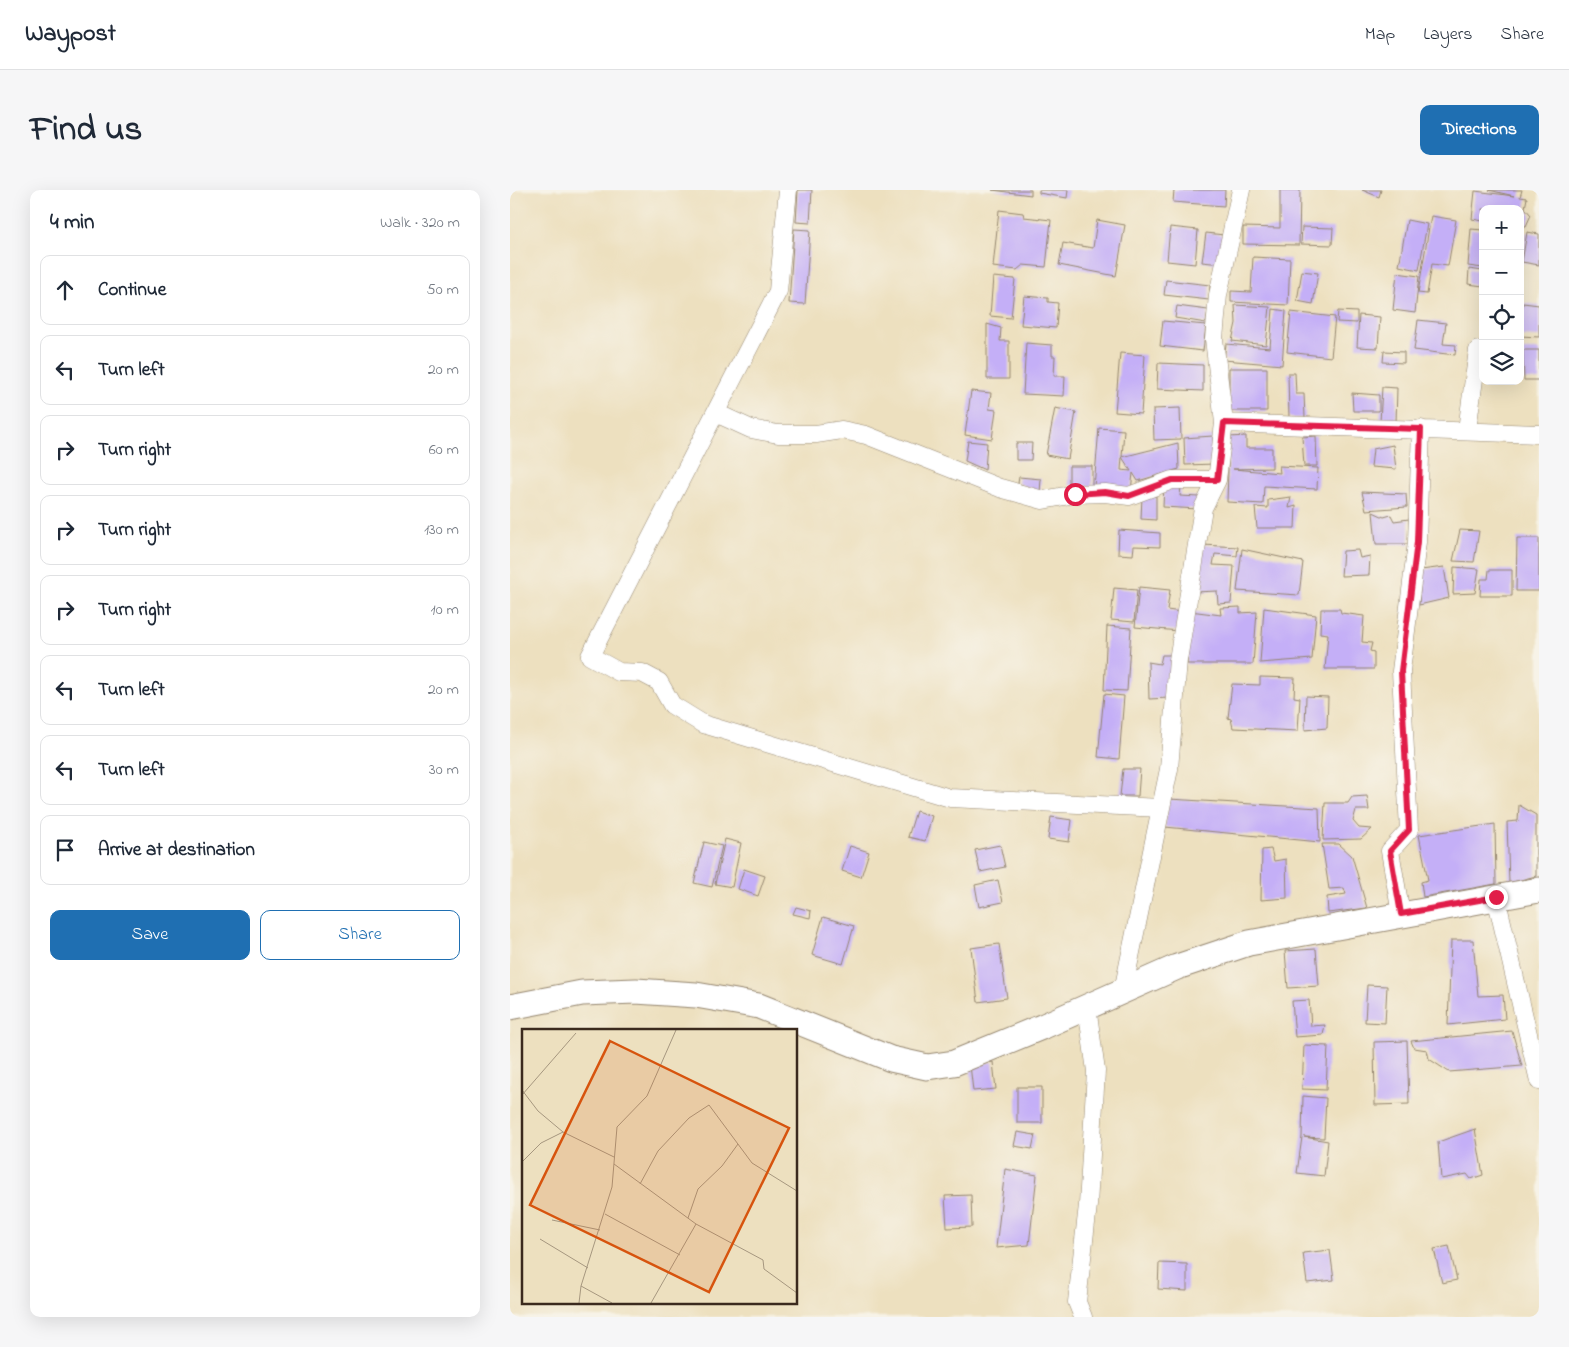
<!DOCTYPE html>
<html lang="en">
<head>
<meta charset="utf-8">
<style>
  body { margin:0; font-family:"Indie Flower",sans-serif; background:#f6f6f7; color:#1f2937 }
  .controls { position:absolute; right:15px; top:15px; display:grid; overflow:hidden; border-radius:10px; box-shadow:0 5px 20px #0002 }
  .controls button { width:45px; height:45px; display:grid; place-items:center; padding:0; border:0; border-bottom:1px solid #e0e1e3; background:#fff; color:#1f2937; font:25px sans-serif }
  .stop { position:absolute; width:15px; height:15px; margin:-11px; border:4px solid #e11d48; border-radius:50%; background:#fff }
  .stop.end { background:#e11d48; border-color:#fff; box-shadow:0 1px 5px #0008 }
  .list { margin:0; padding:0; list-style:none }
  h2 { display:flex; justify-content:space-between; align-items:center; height:65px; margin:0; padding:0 20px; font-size:21px }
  h2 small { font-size:16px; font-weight:400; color:#747a83 }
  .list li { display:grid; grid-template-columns:32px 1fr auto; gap:15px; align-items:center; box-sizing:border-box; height:70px; margin:0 10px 10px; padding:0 10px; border:1px solid #e0e1e3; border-radius:10px }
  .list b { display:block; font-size:19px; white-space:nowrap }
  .list em { font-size:16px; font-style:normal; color:#747a83 }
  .actions { display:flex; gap:10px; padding:15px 20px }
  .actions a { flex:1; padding:11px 0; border:1px solid #1f6fb2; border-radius:10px; text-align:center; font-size:18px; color:#1f6fb2 }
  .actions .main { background:#1f6fb2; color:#fff }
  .icon { flex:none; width:28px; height:28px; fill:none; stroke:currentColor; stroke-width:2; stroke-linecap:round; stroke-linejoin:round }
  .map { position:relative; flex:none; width:1029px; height:1127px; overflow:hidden; border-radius:10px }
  header { display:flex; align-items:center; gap:30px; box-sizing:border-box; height:70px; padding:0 25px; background:#fff; border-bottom:1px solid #e0e1e3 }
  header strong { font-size:24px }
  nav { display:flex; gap:28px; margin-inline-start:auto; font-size:18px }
  .intro { display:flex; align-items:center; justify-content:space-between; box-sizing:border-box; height:120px; padding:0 30px }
  h1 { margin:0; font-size:35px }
  .button { padding:12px 22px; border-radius:10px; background:#1f6fb2; color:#fff; font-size:18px; font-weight:700 }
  main { display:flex; gap:30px; padding:0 30px }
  aside { flex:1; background:#fff; border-radius:10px; box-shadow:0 5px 20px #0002 }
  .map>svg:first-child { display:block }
  .building { fill:#c4aff7; fill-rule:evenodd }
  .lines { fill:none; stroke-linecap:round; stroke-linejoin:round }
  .street-casing { stroke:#94856e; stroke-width:19 }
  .secondary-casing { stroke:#94856e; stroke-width:27 }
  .street { stroke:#fff; stroke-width:18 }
  .secondary { stroke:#fff; stroke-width:25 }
  .route { stroke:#e11d48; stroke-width:6 }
  .inset-road { fill:none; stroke:#a6977f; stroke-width:1 }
  .view { fill:#d7540e; fill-opacity:0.15; stroke:#d7540e; stroke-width:2.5 }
  .inset-edge { fill:none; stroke:#3b2a1e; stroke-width:2.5 }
</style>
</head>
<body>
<header>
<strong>Waypost</strong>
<nav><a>Map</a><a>Layers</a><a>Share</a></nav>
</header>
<div class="intro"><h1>Find us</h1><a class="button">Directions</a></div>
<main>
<aside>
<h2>4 min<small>Walk · 320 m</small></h2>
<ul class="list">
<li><svg class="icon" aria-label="ahead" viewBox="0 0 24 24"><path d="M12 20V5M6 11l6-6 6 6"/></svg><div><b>Continue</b></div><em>50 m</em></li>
<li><svg class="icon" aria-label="left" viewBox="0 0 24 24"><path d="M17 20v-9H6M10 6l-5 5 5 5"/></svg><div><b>Turn left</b></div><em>20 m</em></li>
<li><svg class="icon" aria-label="right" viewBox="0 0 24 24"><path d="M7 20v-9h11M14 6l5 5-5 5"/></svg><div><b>Turn right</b></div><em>60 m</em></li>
<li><svg class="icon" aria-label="right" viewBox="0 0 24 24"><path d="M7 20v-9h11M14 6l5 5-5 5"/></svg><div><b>Turn right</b></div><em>130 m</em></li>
<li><svg class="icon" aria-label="right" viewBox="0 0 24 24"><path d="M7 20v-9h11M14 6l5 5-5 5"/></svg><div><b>Turn right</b></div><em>10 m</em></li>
<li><svg class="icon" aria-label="left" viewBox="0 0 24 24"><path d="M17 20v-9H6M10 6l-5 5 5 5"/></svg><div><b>Turn left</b></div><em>20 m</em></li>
<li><svg class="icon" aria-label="left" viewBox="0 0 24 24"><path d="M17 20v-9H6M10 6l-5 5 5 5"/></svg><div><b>Turn left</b></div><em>30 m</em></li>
<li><svg class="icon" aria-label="arrive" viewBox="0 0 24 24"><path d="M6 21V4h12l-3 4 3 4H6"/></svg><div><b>Arrive at destination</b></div></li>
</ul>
<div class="actions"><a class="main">Save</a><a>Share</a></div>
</aside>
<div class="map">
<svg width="1029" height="1127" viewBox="0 0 1029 1127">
  <rect width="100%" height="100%" fill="#f7f3e8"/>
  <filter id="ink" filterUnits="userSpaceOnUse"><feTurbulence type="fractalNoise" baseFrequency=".02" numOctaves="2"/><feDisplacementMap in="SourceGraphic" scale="10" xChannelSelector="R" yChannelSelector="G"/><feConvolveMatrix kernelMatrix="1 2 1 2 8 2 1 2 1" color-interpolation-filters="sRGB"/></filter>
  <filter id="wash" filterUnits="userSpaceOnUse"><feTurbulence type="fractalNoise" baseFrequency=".0096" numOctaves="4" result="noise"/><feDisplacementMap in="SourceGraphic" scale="20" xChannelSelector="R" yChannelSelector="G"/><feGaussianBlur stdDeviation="1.12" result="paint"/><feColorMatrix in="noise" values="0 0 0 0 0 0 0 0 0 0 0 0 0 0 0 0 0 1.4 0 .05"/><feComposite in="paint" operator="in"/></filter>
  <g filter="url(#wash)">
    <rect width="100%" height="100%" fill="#ede0bf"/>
    <g id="blocks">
      <path class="building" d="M288,0h14l-2,33 -14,-1z
        M482,0h39v5z
        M529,0h29l-1,8 -28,-5z
        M664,0h51l-1,16 -51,-4z
        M770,0h20l-1,55 -56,-1v-17l37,1z
        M852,0h19l-2,7z
        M979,0h33l-2,7 7,1 -2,10 6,7 -5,11h-6v-17h-37v12l-11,-2 3,-28 39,5z
        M489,20l24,3 1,4 27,3 -5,47 -23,-2 -6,5 -24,-3z
        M921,26l25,4 -8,46 -16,-2 -5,30 -9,-1z
        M587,30l28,5 -9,51 -57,-11 4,-22 30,5z
        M897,30l20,4 -8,46 -20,-4z
        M660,37l28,3 -3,34 -28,-3z
        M792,37l31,1 -1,17 -31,-1z
        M284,39l16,1 -5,74 -16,-1z
        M961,39l12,1v38l-15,-2z
        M1017,42l12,2v31l-17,-3z
        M696,43l18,2 -3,29 -19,-2z
        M743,67l37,2 -2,46 -57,-3v-11l20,1z
        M959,79l14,2v15l-15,-2z
        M792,81l16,2 -5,31 -16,-3z
        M887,83l22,3 -4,37 -22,-3z
        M483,87l22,2 -4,39 -21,-2z
        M656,90l44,5 -1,15 -45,-5z
        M514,106l24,2v4l10,1 -2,25 -35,-3z
        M1013,113l16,2v32l-19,-1z
        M725,115l35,2 -4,38 -34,-4 4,-18z
        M667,116l31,4 -2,13 -31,-5z
        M763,119l13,2 -4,54 -58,-5 2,-16 44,4z
        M828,121l19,1v11l-20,-1z
        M781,122l44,5 -4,40 -44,-5z
        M849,125l21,2 -2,31 -21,-1z
        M908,130l28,3 -3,21 13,1 -1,10 -41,-5z
        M653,131l43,4 -3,26 -43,-5z
        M477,134l14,4 -1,13h9v38h-22z
        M516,153l26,2v11h3l-1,20h11l-1,20 -41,-2z
        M1013,160h16v30h-15z
        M874,161l20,1v11l-21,-1z
        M610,163l25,2 -4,59 -26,-2z
        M648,173l45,2v26l-46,-2z
        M719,178h38v43h-38z
        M778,183h7l1,21h8l1,24h-16z
        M872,197l15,1 -1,35 -16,-1z
        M461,201l20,2 -2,16 7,1 -4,29 -27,-4z
        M842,203l27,2v16h-26z
        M545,218l21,4 -8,47 -22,-4z
        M670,218l1,31 -27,1 -1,-31z
        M589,238l25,2 -2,27 56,-14 1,26 -41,12 -5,-8 -2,18 -37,-4zM612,267l9,14 -10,-1z
        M703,246l2,28 -30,1 -1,-27z
        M736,246v12h26v20l-39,1 47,4 -1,-7 39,2 -1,21 -53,-3 -1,18 -36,-2 2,-65z
        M806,246l1,30h-13l-2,-29z
        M458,251l19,2 -2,27 -20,-9z
        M506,253h16l-1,17h-15z
        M883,255l3,24 -25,-2 2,-18z
        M559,276h23v20l-23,-1z
        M509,287l22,2 -1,14 -22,-10z
        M654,295l17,1 -1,10 19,1 -1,12 -35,-2z
        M852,302l44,2 1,13 -41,3z
        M632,306h14v24l-15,-1z
        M781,307l-2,11 7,-2 -1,22h-38l-2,-21 13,1v-8z
        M863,322l11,5 7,-2 3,6 15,-2v25h-33z
        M609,340l41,3v14l-26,-1 -1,9 -15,-1z
        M950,340l19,1 -5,31 -21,-1z
        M1007,348h22v53h-23z
        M693,355l35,2 -1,9 -22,-2 -2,11 21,1 -3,37 -13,1 -1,-13 -22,1z
        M732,359l61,13 -4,33 -62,-4z
        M848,360l2,8 10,-2 -1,19 -28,1 2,-25z
        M934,377l5,31 -30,7 2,-35z
        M944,377l25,2 -4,24 -22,1z
        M979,380h23v26h-32l1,-17h7z
        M629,397l31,3 -3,20 14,2 -2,19 -44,-4z
        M604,398l23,2 -3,32 -23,-2z
        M730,417v6l17,-1 -4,52h-66l3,-53 31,4 -1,-7z
        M754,418l52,7 -4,44 -52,4z
        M811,419h19l1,4 23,3 -2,26 10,1 -2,8 4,1v17h-49l3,-35 -8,-1z
        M597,436l24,2 -4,63 -23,-1z
        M652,465h10l-3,43 -20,1 -1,-37 12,2z
        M750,487l35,1 -1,19 6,1 -2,33 -65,-3 -2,-9 -3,-1 4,-34 28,1z
        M594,504l20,2 -5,63 -21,-2z
        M796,506l22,1 -1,31 -22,2z
        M613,579h17l-2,27h-18z
        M857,606l2,14h-13l-3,11 6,7 13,1 -11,10 -38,1 2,-37h23l4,-6z
        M659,609l150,9 1,34 -155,-15z
        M1009,615l17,10v61l-27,7 -2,-61 11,-1z
        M406,621l16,5 -7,25 -17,-4z
        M541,627l21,3 -3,22 -21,-3z
        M985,634l1,60 -73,13 -2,-15 7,-2 -9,-45z
        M215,649l16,4 -9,44 -17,-3z
        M194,652l18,4 -10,41 -18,-4z
        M812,654h17l13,12 15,52 -39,5 -1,-16 19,-3 -2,-6 -15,1z
        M490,655l5,22 -25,5 -5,-22z
        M340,656l19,6 -8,25 -19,-6z
        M761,659l3,12 12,-2 1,39 -26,2 1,-50z
        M234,679l21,7 -7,20 -20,-7z
        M488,690l5,22 -24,5 -4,-22z
        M286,717l15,4 -1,7 -17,-4z
        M313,727l31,9 -11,38 -31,-9z
        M941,750h22l5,56 25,-1 2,24 -57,6z
        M489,754l8,54 -29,4 -7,-54z
        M806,759l3,37 -31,2 -3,-37z
        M857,795l20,1 -2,37 -20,-1z
        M799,810l2,26 14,-1 -2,10 -28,2 -3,-36z
        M1002,841l10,35 -73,6 -20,-13 -2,-9 -13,-2 -3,-7z
        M897,851l2,63 -34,1 -1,-63z
        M794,855l24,1 -2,44 -24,-1z
        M483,872l3,27 -23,2 -3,-26z
        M507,897h25v36h-25z
        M793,906l23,2 -2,40 -20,-1 24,4 -4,35 -27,-3 5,-36z
        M965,939l8,46 -12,4 -4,-5 -26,5 -3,-37z
        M507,942l18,3 -3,14 -18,-3z
        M495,979l32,6 -8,70 -33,3z
        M461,1005l1,32 -25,1 -2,-32z
        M939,1056l8,34 -15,3 -8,-34z
        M820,1060l4,30 -27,3 -4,-30z
        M649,1073l28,1v27l-29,-2z"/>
    </g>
  </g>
  <g filter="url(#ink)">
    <use href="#blocks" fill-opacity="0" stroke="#94856e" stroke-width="1"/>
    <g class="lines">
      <defs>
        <path id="street" d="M278,0l-10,101 -188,365 29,16 23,1 17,9 13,23 31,19 247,74 211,10
          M206,223l35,16 27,5h38l26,-4 24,5 134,53 43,12 32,-6 30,-1 24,3 43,-16h45
          M714,233l315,11
          M957,240l11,-80
          M986,707l43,184
          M891,724l-11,-63 19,-21 -8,-159 16,-129 4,-113
          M613,801l46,-222 9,-109 25,-152 14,-28 7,-57 -10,-84 4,-44 23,-105
          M573,1127l-6,-15 11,-97 8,-134 -9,-64"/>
        <path id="secondary" d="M0,817l72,-14 54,-2 60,4 63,11 132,53 36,8 27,-4 90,-37 133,-59 72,-24 290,-53"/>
      </defs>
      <use href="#street" class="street-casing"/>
      <use href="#secondary" class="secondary-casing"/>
      <use href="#street" class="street"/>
      <use href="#secondary" class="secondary"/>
    </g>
  </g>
  <g class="lines" filter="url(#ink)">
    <path class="route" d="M565,304l30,-2 24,4 43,-16h45l7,-57 197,6 -4,113 -16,129 8,159 -19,21 11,63 95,-17"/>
  </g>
  <g transform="translate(12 839)">
    <rect width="275" height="275" fill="#ede0bf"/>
    <path class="inset-road" d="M0,61l16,21 25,21 51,25M0,66l54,-62M0,133l19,-19 22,-11M92,135l82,60 67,36 1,9 33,24M118,155l18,-33 31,-33 20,-13 43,58 45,28M83,185l75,41M166,189l10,-29 24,-23 16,-22M30,191l48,10M18,210l48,29M59,257l31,17M57,274l2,-17 31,-99 5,-60 30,-31 29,-66M129,274l45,-79"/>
    <path class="view" d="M88,12l179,87 -80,164 -179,-87z"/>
    <rect width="275" height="275" class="inset-edge"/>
  </g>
</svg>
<div class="controls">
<button>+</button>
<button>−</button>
<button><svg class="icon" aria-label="locate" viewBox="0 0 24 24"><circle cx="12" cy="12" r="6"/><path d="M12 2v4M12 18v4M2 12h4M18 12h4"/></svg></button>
<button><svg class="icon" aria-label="layers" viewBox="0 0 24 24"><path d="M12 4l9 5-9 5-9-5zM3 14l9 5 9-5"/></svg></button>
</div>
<div class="stop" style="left:565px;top:304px"></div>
<div class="stop end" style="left:986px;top:707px"></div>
</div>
</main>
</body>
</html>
